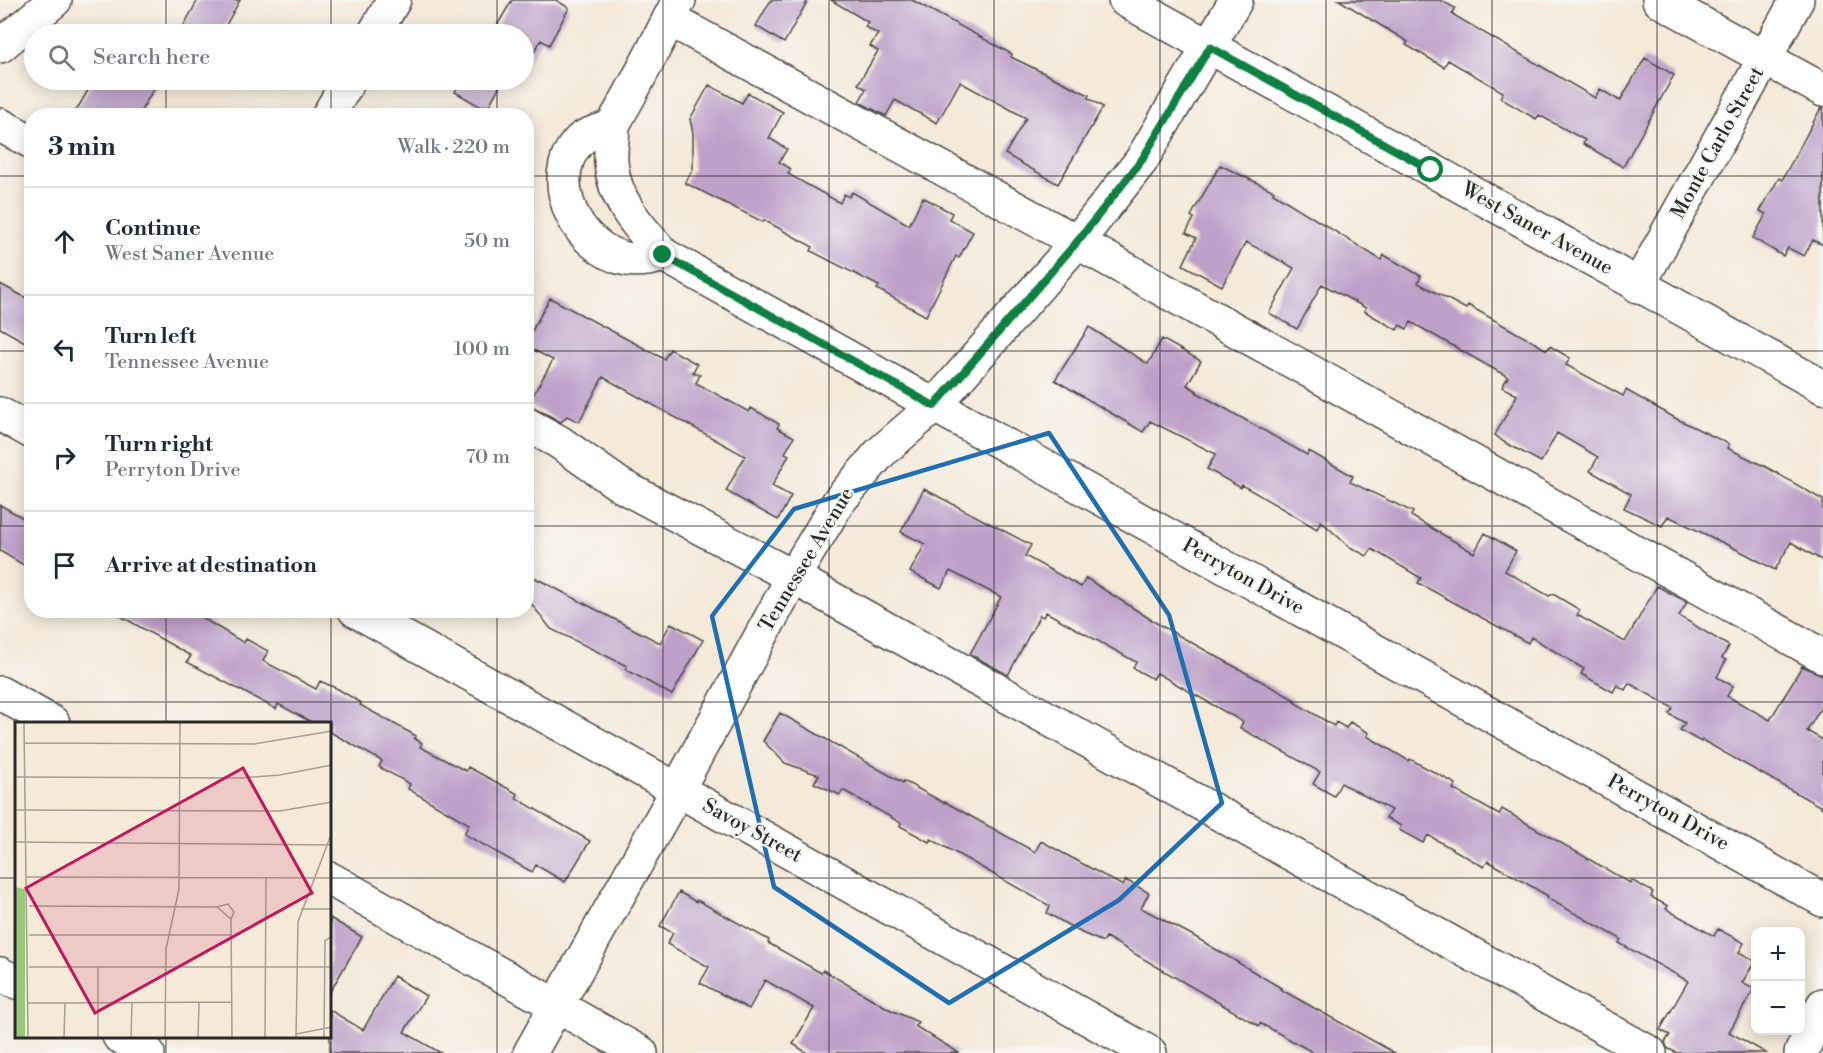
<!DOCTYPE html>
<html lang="en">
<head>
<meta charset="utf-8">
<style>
  body { margin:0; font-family:"Libre Bodoni",serif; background:#f6f6f7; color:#1f2937 }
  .controls { position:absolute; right:18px; bottom:18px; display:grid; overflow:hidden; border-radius:12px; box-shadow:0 3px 15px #0003 }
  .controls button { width:54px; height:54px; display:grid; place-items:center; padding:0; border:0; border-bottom:2px solid #e0e1e3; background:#fff; color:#1f2937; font:30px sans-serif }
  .stop { position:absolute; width:18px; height:18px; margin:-14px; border:4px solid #0b8043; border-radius:50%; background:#fff }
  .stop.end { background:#0b8043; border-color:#fff; box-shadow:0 2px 6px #0008 }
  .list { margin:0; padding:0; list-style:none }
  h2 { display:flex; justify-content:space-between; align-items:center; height:78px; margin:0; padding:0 24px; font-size:26px }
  h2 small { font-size:20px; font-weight:400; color:#747a83 }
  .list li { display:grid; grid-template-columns:39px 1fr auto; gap:18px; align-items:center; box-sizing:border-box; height:108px; padding:0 24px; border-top:2px solid #e0e1e3 }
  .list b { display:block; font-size:22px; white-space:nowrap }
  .list p { margin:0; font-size:20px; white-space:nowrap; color:#747a83 }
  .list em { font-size:20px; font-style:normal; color:#747a83 }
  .icon { flex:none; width:33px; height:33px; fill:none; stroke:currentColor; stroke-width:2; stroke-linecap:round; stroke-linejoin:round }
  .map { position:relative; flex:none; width:1823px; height:1053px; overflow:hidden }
  .search { position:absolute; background:#fff; box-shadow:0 3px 15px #0003; left:24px; top:24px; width:510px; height:66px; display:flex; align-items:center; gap:15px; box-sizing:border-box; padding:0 21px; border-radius:33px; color:#747a83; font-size:22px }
  .panel { position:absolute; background:#fff; box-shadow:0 3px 15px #0003; left:24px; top:108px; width:510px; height:510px; border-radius:24px }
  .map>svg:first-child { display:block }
  .building { fill:#bea1c9 }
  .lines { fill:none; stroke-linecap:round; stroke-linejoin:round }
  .minor-casing { stroke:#494845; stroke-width:36 }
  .minor { stroke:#fff; stroke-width:33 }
  .route { stroke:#0b8043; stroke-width:8 }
  .marked { fill:none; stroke:#1f6fb2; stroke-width:4.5; stroke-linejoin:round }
  .grid { fill:none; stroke:#2b2b2b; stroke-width:1.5; stroke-opacity:0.55 }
  .labels { text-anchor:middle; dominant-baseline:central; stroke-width:4.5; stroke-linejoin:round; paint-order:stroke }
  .street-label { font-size:20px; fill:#2b2b2b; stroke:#f6f6f2 }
  .inset-road { fill:none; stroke:#a49d93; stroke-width:1.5 }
  .view { fill:#c2185b; fill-opacity:0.15; stroke:#c2185b; stroke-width:3 }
  .inset-edge { fill:none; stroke:#2b2b2b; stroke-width:3 }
</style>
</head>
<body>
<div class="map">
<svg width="1823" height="1053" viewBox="0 0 1823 1053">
  <rect width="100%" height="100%" fill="#f6f6f2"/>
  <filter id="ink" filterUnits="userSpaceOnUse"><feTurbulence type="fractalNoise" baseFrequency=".0167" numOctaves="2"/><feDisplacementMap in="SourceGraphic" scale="12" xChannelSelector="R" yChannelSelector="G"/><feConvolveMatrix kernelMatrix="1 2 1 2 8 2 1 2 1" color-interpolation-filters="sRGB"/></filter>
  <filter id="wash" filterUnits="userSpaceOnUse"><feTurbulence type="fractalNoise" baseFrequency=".008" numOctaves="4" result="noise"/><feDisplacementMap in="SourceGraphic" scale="24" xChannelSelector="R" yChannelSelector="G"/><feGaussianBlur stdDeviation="1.35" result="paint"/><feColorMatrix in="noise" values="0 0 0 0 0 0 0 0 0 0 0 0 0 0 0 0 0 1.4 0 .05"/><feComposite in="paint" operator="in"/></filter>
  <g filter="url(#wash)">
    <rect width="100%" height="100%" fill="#f5e9d8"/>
    <g id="blocks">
      <path class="building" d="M198,0h42l-19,34h-42z
        M512,0h44l13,8 -20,37 -8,-5 -17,30v-36h-32z
        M771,0h37l-24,43 -28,-17z
        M831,0h81l100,54 -1,3 78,38 -1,3 15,9 -45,77 -53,-30 21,-36 -66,-36 -23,41 -42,-23 -9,16 -27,-14 7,-13 -8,-5 20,-33 -8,-5 8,-12 -13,-7 3,-5z
        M1339,0h101l15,8 -3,6 143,84 5,-9 20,12 25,-43 29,17 -51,92 -40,-23 2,-4 -46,-25 -3,4 -36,-21 3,-6 -55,-32 -4,7 -38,-22 2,-3z
        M94,80h65l-21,36h-65z
        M461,80h42l-15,27 -4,-2 -1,3 -28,-16z
        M709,85l33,18 6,-10 35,19 -14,26 18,11 -8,13 12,7 -3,5 52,29 4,-9 5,3 3,-5 57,33 14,-28 29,16 -3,6 24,13 -14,26 -3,-2 -30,60 -49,-27 2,-3 -68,-35 2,-4 -49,-27 -1,2 -78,-39 8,-14v-36l-3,-14z
        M1821,108l2,1v136l-10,-5 -9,16 -16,-8 -5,8 -30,-18 13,-24 -6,-3 19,-33 3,2z
        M1220,165l54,26 -1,2 108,67 3,-5 37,21 -3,7 48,26 2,-4 79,45 3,-4 20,12 -4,7 57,31 3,-6 49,28 54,26 -2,4 41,20 55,32v61l-32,-19 -16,28 -29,-16 -78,-38 -6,10 -38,-18 7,-14 -41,-23 8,-14 -41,-24 -16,29 -37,-20 -9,-7 22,-40 -15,-8 6,-10 -97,-55 -4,7 -7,-4 -3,5 -33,-19 2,-3 -44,-24 -25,45 -28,-16 25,-45 -48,-26 -24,44 -39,-21 13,-27 -10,-5 8,-15 -3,-2z
        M0,284l32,17v45l-32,-18z
        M550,298l114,61 6,-10 27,15 -4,8 7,3 -4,8 53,29 2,-4 28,16 -2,4 17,9 -9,16 4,2 -17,31 19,10 -13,24 -52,-29 19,-35 -142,-79 -24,45 -12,-6 -6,6 -33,-18 25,-44 -27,-14v-4z
        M1089,327l59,37 14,-25 39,22 -14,24 10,6 -1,1 111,63 2,-4 44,25 -3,6 63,30 -2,4 63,37 11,-20 31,18 -11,20 44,25 4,-2 27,16 -3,5 48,27 32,-56 30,16 -8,14 50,30 -7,12 4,2 -9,17 16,9 -6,10 43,24 32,-54 21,9v29l-16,27 16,9v68l-121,-68 -1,2 -21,-12 5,-7 -16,-9 4,-6 -44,-25 -4,7 -8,-5 -4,7 -32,-18 3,-5 -53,-32 -3,6 -110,-60 3,-5 -49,-29 -5,7 -19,-10 -27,-25 -4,8 -75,-44 -1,3 -34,-19 9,-15 -66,-33 -7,11 -88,-52z
        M924,489l107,56 -6,11 56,31 5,-9 72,46 137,76 -1,2 40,24 2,-4 10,6 4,-6 19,11 -2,3 42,25 1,-2 46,25 -3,5 46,26 3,-6 128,74 1,-3 22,12 -2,5 17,9 -2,3 48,27 4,-7 26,14 -5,9 16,9 -13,22 12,6 -25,43 37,21h-89l-10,-5 -2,-6 5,-7 -10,-5 28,-49 -69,-38 2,-4 -74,-41 1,-2 -60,-35 -4,6 -56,-32 -5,8 -24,-13 2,-4 -15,-8 5,-8 -50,-27 -7,13 -21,-12 7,-12 -80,-44 3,-6 -86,-49 -4,6 -20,-11 3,-6 -90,-50 -3,5 -3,-2 -32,60 -38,-21 31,-57 -51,-26 -9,17 -31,-16 15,-28 -24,-12z
        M0,505l32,18v47l-32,-19z
        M526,573l134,70 11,-20 32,17 -31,55 -47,-26 2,-3 -76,-37 -25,-32z
        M110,610h79l55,33 2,-4 22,12 -5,10 53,28 4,-8 18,8 23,14 -1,2 56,31 -2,2 8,5 -2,4 46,24 2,-4 50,27 -2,4 74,43 -25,41 -29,-17 -4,7 -68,-38 5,-10 -61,-35 2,-5 -31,-17 3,-6 -52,-29v-9h-17l-35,-19 -2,5 -89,-47 4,-6z
        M780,713l123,70 1,-2 40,22 1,-1 90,50 6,-11 82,45 3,-6 23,13 -8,15 49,26 91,54 -1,1 115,64h-81l-54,-30 -1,3 -153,-89 -3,5 -21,-9 -35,-20 3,-7 -119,-67 -2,3 -29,-16 1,-3 -58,-33 -3,5 -26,-12 5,-8 -34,-12 -22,-22z
        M679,892l17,10 1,-2 72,40 -1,3 53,30 2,-3 66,39 29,13 -3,4 44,27h-152l-14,-9 21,-36 -49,-28 -16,29 -49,-26 9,-16 -42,-23 6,-11 -13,-7z
        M330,918l32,19 -32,55z
        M394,976l32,20 -22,36 37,21h-111v-43l33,20z"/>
    </g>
  </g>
  <g filter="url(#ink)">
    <use href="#blocks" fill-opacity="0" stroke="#494845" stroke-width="1.5"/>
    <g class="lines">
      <defs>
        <path id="minor" d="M1125,0l698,387
          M1659,0l164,90
          M669,19l408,223 746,414
          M374,34l20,-34
          M0,46l55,-46
          M328,116l21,-36
          M0,125l32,17
          M613,125c0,12 -3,25 -2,37 3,39 28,65 53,93l1159,645
          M664,255c-29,9 -49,6 -72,-14 -27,-24 -41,-72 -12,-101 9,-9 29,-8 35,-19 23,-39 43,-81 64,-121
          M1638,286l159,-286
          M0,414l32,18
          M526,424l33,18 61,43 173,92 857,476
          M355,610l795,443
          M0,693l53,30
          M330,879l311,174
          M0,974l16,8
          M119,1036l29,17
          M530,1053l148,-264 115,-212 46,-76 41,-48 54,-47 143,-164 64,-81 95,-161
          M1801,1053l22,-48"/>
      </defs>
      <use href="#minor" class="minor-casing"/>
      <use href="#minor" class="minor"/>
    </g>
  </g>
  <g class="lines" filter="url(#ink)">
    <path class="route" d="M663,255l271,151 143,-164 64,-81 69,-114 221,123"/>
  </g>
  <path class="marked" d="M1049,433l120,182 53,188 -103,97 -170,103 -175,-116 -62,-271 82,-107z"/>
  <path class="grid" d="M166,0v34M331,0v34M497,0v34M663,0v1053M829,0v1053M994,0v1053M1160,0v1053M1326,0v1053M1492,0v1053M1657,0v1053M166,80v36M331,80v36M497,80v36M0,176h32M526,176h1297M0,351h32M526,351h1297M0,526h32M526,526h1297M166,610v113M331,610v443M497,610v443M0,702h1823M0,878h16M330,878h1493M166,1036v17"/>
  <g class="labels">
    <g class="street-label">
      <text transform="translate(1718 143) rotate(-61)">Monte Carlo Street</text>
      <text transform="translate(1537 229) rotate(29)">West Saner Avenue</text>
      <text transform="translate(807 560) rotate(-59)">Tennessee Avenue</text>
      <text transform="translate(1243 577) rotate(29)">Perryton Drive</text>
      <text transform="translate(1668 813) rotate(29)">Perryton Drive</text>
      <text transform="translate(752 831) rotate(29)">Savoy Street</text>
    </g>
  </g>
  <g transform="translate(15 722)">
    <rect width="316" height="316" fill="#f5e9d8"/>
    <path d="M0,165l10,2v149h-10z" fill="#97c979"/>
    <path class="inset-road" d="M9,1l4,315M9,21l230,1 78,-13M0,55l225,1 40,-3 52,-10M0,88l265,1 52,-9M0,120l317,3M12,155l305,1M14,184l188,1 14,12M202,185l11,-3 6,8 -3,7 1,119M286,187h31M14,213h202M14,245h303M13,281h37M281,312l36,-7M49,316l1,-35 167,-1M83,316v-71M116,316l1,-35M150,316l1,-89 13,-60 1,-166M183,316l1,-36M250,316l1,-160M281,316l2,-116 34,-90M309,316l1,-97 7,-5"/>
    <path class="view" d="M228,46l69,125 -217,120 -69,-125z"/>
    <rect width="316" height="316" class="inset-edge"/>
  </g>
</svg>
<div class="controls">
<button>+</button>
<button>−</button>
</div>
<div class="stop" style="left:1431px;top:170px"></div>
<div class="stop end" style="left:663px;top:255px"></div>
<div class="search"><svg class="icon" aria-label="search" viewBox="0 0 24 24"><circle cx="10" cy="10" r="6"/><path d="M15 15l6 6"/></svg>Search here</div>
<section class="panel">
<h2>3 min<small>Walk · 220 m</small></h2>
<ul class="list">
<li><svg class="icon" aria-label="ahead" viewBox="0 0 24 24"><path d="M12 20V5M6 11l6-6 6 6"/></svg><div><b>Continue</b><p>West Saner Avenue</p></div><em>50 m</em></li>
<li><svg class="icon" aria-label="left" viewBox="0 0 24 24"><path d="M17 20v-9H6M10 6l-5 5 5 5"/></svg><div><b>Turn left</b><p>Tennessee Avenue</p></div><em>100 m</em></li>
<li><svg class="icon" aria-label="right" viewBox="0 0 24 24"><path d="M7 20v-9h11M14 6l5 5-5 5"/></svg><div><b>Turn right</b><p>Perryton Drive</p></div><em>70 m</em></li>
<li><svg class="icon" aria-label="arrive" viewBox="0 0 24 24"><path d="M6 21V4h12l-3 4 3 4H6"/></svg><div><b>Arrive at destination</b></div></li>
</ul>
</section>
</div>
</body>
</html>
